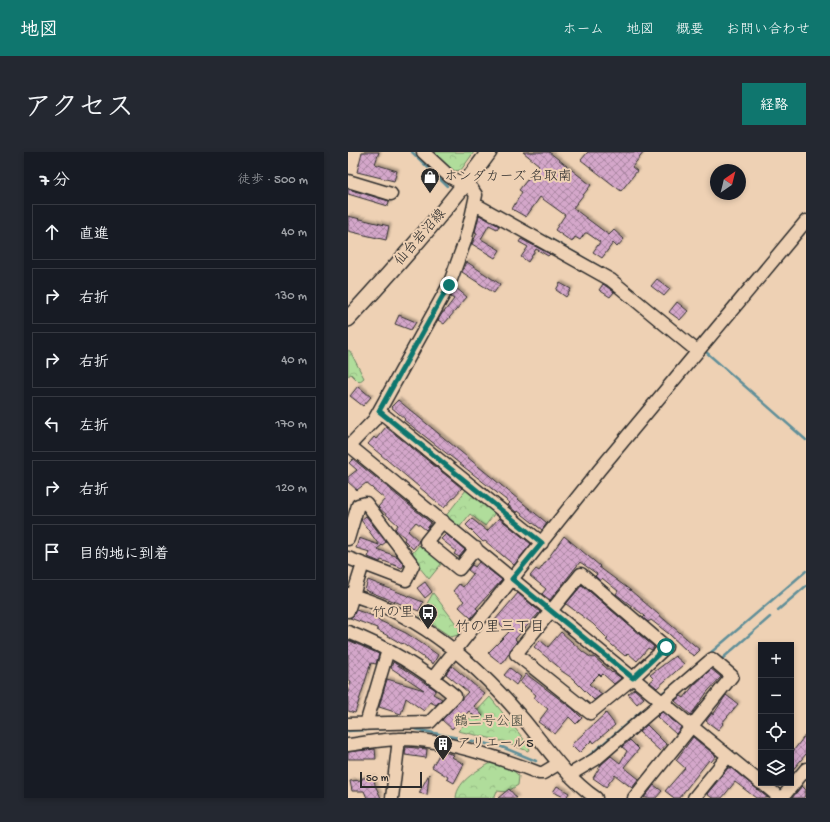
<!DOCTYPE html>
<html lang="ja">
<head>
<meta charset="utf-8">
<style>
  body { margin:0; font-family:"Gochi Hand","Klee One",sans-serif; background:#242831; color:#f1f3f6 }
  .controls { position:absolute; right:12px; bottom:12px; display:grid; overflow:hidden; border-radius:0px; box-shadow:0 2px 6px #0003 }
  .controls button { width:36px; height:36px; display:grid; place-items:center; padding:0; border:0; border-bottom:1px solid #363941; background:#171b24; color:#f1f3f6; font:20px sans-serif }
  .compass { position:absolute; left:362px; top:12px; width:36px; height:36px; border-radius:50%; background:#171b24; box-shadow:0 2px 6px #0003; rotate:35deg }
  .scale { position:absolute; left:12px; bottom:10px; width:62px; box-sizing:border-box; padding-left:4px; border:2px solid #2b2b2b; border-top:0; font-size:11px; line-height:14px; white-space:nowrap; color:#2b2b2b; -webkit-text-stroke:3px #eed1b4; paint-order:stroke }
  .stop { position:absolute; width:12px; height:12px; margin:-9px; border:3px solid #0f766e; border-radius:50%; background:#fff }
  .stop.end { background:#0f766e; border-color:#fff; box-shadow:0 1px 4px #0008 }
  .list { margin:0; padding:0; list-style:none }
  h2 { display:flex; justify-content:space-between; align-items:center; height:52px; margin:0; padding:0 16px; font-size:17px }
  h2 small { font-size:13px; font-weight:400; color:#9ea1a6 }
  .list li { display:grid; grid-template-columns:26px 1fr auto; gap:12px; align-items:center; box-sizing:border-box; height:56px; margin:0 8px 8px; padding:0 8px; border:1px solid #363941; border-radius:0px }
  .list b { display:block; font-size:15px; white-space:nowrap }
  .list em { font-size:13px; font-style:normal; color:#9ea1a6 }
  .icon { flex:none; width:22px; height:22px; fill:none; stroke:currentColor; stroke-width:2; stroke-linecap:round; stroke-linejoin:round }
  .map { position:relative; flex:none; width:458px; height:646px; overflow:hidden; border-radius:0px }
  header { display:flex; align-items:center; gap:24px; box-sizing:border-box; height:56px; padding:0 20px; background:#0f766e; color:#fff }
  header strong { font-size:19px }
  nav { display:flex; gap:22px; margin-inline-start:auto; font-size:14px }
  .intro { display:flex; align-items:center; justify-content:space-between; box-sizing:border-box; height:96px; padding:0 24px }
  h1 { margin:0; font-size:28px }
  .button { padding:10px 18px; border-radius:0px; background:#0f766e; color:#fff; font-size:14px; font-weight:700 }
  main { display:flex; gap:24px; padding:0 24px }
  aside { flex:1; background:#171b24; border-radius:0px; box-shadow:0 2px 6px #0003 }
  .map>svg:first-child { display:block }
  .forest { fill:url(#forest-crowns); stroke:#6e8463 }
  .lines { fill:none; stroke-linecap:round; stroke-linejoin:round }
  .stream { stroke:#608f99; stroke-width:2.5 }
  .building { fill:url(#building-cross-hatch); stroke:#2b2b2b; filter:url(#shadow) }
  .minor-casing { stroke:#2b2b2b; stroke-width:15 }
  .major-casing { stroke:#2b2b2b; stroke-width:18 }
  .minor { stroke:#eed1b4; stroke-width:12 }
  .major { stroke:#eed1b4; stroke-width:15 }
  .route { stroke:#0f766e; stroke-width:5 }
  .labels { text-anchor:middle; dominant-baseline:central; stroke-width:4; stroke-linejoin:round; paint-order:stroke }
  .poi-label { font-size:14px; fill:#2b2b2b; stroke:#eed1b4; text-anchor:start }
  .street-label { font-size:14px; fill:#2b2b2b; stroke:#eed1b4 }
  .park-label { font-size:14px; fill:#3f463c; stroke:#eed1b4 }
  .neighbourhood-label { font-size:15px; fill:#2b2b2b; stroke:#eed1b4 }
</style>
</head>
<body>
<header>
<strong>地図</strong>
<nav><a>ホーム</a><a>地図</a><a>概要</a><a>お問い合わせ</a></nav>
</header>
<div class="intro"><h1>アクセス</h1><a class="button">経路</a></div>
<main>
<aside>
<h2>7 分<small>徒歩 · 500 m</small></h2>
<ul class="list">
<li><svg class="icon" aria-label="ahead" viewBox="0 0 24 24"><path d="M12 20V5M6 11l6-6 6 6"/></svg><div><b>直進</b></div><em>40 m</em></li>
<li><svg class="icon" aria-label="right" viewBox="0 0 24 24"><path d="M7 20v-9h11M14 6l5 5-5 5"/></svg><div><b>右折</b></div><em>130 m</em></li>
<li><svg class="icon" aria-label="right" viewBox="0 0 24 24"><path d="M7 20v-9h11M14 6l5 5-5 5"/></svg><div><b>右折</b></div><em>40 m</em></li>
<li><svg class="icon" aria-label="left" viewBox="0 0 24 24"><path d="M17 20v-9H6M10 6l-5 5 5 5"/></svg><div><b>左折</b></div><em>170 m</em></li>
<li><svg class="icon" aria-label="right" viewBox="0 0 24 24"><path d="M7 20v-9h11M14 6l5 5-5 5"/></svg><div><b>右折</b></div><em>120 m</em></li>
<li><svg class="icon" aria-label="arrive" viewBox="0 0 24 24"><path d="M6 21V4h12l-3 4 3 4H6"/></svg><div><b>目的地に到着</b></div></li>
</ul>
</aside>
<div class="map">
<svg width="458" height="646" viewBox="0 0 458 646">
  <defs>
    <pattern id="forest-crowns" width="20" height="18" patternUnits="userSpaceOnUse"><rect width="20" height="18" fill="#b0dd9b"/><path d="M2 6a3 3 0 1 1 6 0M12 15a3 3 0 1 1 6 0" fill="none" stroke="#98be86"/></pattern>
    <pattern id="building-cross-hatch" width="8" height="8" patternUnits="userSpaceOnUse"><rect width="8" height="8" fill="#d4a7ca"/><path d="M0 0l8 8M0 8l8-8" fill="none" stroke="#ac88a4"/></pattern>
    <filter id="shadow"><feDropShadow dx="2" dy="-2" stdDeviation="1" flood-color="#0004"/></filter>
  </defs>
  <rect width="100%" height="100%" fill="#eed1b4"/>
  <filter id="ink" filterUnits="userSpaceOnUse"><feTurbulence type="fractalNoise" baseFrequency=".025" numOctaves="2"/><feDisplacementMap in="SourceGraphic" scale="8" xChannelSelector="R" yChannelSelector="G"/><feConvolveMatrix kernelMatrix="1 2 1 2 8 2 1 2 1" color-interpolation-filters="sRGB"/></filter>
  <g filter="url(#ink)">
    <path class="forest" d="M86,0h40l-13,18 -7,1z
      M0,198l2,1 14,27 -5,4 -8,-8 -3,2z
      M118,338l29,23 -10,13 -15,-12 -11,14 -14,-11z
      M72,392l22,19 -13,16 -19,-23z
      M85,441l27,36 -2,6 -7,2 -31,-21z
      M142,545l40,50 -2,4 -30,-11 -40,-9z
      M147,609l10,2 14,13 -1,9 -11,7 -10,-1 -3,7h-38c1,-18 25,-30 39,-37z"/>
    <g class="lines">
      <path class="stream" d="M64,0l35,34
        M201,86l53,30
        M358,200l100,88
        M430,458l28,-24
        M360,503l98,-84
        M375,506l47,-41
        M312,543l15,-12
        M62,576l92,19 34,14
        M0,579l37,-2
        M236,608l59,-50"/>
    </g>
    <path class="building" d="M14,0h17l-4,12 22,7 -3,10 -37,-9z
      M175,0h26l42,33 -18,23 36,27 5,-5 10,9 -7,8 -4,-4 -11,15 -9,-6 7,-10 -13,-9h-2l-5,7 -5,-3 -3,5 -17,-12 10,-15 -25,-18 -14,20 -14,-8 10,-17 -3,-2 20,-25z
      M240,0h56l-12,15 5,4 -16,20 -40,-31z
      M0,37l41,12 -1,5 -40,-12z
      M131,63l20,11 -2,3 -8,-4 -8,14 19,11 -5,8 -23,-14 5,-11 -2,-1z
      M0,64l41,10 -3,14 -38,-9z
      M173,87l29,15 -2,2 -12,-7 -8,13 -7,-5 7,-10 -9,-5z
      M119,110l33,22 -6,9 -32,-21z
      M309,127l13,10 -6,7 -13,-10z
      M212,131l11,6 -5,8 -10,-7z
      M255,132l11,8 -4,5 -11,-7z
      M108,136l11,9 -23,27 -6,-4 5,-8h1l10,-13 -3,-2z
      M329,150l11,9 -8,9 -11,-8z
      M51,163l17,7 -5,8 -16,-6z
      M10,234l13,11 -8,9 -13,-10z
      M50,248l149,123 -5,7 -24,-19 -1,2 -9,-8 2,-2 -106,-83 1,-1 -14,-12z
      M38,275l76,61 -18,20 -76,-64 6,-7 2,2z
      M5,307l78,64 -5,7 -10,-8 -8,9 11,10 -6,8 -9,-9 1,-2 -10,-9 3,-4 -20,-18 7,-8 -19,-16 -9,7 -9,-8v-5l9,-7 -8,-7z
      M18,364l20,26 -9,7 21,8 6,8 -2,3 -21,-8 -1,2 -12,-5 2,-5 -14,-4 3,-10 20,7 -18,-25z
      M151,366l32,26 -17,21 -29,-24 -2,1 -17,-17 6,-6 15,12z
      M98,382l19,16 -6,7 -5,-3 2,-3 -15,-12z
      M216,384l36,30 -1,1 31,23 70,60 -6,6 -6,-4 -19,-18 -18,-14 -3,2 -5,-4 2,-2 -29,-22 2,-3 -16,-13 -2,3 -5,-5 2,-2 -17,-12 -30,38 -8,-6 4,-5 -16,-13 6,-7 3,2z
      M131,410l23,18 -26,28 2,2 -7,8 -12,-11 5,-6 -11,-10 6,-7 4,3 10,-13 -5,-4 4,-5 3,2z
      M20,428l55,22 -4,9 -54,-21z
      M77,430l7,10 -7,6 -8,-10z
      M234,433l72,62 -2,3 -4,-2 -11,13 -9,-8 -3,3 -19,-16 2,-1 -15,-15 -27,-20z
      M170,441l22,19 -25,27 2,2 -15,23 -14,-11 21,-21 -14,-12z
      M8,458l23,8 -1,2 28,13 21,14 11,8 -5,9 -30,-21 -1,1 -12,-7 -13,-7v-2l-27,-10z
      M213,480l22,20 9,6 2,-1 18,16 1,-1 8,6 -7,6 -11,-10 -2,2 -2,-2 -10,10 13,10 -8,6 -22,-22 -12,-8 1,-1 -27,-22 6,-7 8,7z
      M0,488l31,14 -3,10 -5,-1 -16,50 -7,-2v-18l3,-12 -3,-1z
      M327,504l9,8 -27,24 -7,-6 4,-3 -4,-4z
      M45,510l43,28 -3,4 9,5 -6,6 -6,-3 -6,9 -18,-13 -5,16 -22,-7 8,-28 37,11 -33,-22z
      M104,514l33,28 -11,12 9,10 -5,4 -9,-9 -17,18 -10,-9 26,-28 -22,-18z
      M162,516l11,9 -5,8 -12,-10z
      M363,517l10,8 -13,14 -17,24 -16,-14 6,-5 3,2 9,-12z
      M178,522l47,35 9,9 -6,6 -7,-7 -14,17 -17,-12 10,-13 -14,-11 2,-3 -16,-13z
      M286,537l10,9 -7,6 -9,-10z
      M378,543l12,9 -16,19 1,1 -5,6 -12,-9 6,-8 1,2z
      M314,560l19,15 -5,7 -19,-17z
      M258,561l9,12 -21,18 -2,-3 -13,13 -8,-8z
      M299,573l19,19 -6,7 -21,-19z
      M458,582v20l-15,18v-18z
      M345,585l23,19 -5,6 -2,-2 -30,38h-5l-9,-7 20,-23 -9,-8z
      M282,588l9,9 -15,18 15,12 -7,9 -17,-13 -9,12 -13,-9 8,-13 10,-9 9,7 7,-12 -5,-4z
      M58,595l21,2 -1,9 -21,-3z
      M27,597l1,10h-28v-7z
      M93,599l13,4 -2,2 12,7 -10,19 -7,-4 1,-2 -16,-10z
      M380,616h3l37,30h-12l-21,-16 -13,16h-10l-5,-4z
      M81,622l-2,21 -8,-2z
      M14,626h12l1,7 6,13h-14l-3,-7h-12l-2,-10 12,-1z
      M306,633l8,6 -6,7h-12z
      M209,634l12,7 -3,5 -13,-6z
      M454,634l4,4 -2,8h-12z
      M161,637l8,9h-19z"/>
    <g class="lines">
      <defs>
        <path id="minor" d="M0,29l43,13
          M127,52l136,76 86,71
          M31,259l163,132
          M2,294l411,337
          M0,295l26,-27 75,-135 16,-44 6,-23 5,-23 -4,-6 -22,-12 -27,-25
          M95,369l-17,21 33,27 17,-21
          M0,387l10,-34 8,-2 47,62 -7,15 -58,-22
          M233,422l85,73 -33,31 -43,35 -74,-59z
          M0,442c71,19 130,71 176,126 23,28 42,57 72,78
          M0,459l15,-47
          M0,480c39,15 75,37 107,64l-25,26 -82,2
          M85,526l167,-209 206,-248
          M18,572l22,-74
          M0,593c17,-2 35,-6 52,-6 40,-1 101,19 139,34h4l15,-9
          M221,623l27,-16 116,-100 20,17 -98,122
          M414,631l18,15
          M44,646l7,-59
          M346,646l34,-42
          M434,646l24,-29"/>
        <path id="major" d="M0,167c50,-54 98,-108 141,-167"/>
      </defs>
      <use href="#minor" class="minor-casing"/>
      <use href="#major" class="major-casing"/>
      <use href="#minor" class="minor"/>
      <use href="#major" class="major"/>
    </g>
  </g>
  <g class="lines" filter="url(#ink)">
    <path class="route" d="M101,133l-70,126 163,132 -30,36 121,99 33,-31"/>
  </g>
  <defs>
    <symbol id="shop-pin" viewBox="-11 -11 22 30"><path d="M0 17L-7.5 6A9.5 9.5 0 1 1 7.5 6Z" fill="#2b2b2b" stroke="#eed1b4"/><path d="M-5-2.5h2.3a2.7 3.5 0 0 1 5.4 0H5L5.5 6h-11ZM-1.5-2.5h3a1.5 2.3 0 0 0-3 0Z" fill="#fff"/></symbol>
    <symbol id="bus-pin" viewBox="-11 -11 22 30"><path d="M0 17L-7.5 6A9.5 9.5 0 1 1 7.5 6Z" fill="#2b2b2b" stroke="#eed1b4"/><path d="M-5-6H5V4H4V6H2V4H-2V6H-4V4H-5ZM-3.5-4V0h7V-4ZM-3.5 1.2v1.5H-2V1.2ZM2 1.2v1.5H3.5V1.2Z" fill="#fff"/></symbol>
    <symbol id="building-pin" viewBox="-11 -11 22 30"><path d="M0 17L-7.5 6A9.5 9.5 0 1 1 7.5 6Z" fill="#2b2b2b" stroke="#eed1b4"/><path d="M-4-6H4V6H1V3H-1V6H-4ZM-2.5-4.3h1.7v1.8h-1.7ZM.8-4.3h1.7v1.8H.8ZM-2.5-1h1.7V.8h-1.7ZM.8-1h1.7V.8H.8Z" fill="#fff"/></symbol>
  </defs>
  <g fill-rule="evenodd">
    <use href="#shop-pin" x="71" y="14" width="22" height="30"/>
    <use href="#bus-pin" x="69" y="450" width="22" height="30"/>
    <use href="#building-pin" x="84" y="581" width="22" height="30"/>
  </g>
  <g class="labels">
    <g class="poi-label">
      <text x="96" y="25">ホンダカーズ 名取南</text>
      <text x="66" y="461" text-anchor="end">竹の里</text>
      <text x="109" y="592">アリエール5</text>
    </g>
    <g class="street-label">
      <text transform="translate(73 86) rotate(-49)">仙台岩沼線</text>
    </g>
    <g class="park-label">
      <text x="141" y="570">鶴二号公園</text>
    </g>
    <g class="neighbourhood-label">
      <text x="152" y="476">竹の里三丁目</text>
    </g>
  </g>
</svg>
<div class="controls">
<button>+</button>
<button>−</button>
<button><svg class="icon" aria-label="locate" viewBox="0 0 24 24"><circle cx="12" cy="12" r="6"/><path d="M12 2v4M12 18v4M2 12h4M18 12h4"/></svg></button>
<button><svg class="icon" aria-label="layers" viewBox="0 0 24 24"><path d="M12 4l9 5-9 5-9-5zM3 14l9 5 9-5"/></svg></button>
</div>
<svg class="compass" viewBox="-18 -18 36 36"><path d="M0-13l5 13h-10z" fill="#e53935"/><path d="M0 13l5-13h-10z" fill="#9ea1a6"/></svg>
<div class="scale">50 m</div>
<div class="stop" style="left:318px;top:495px"></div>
<div class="stop end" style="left:101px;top:133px"></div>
</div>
</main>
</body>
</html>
